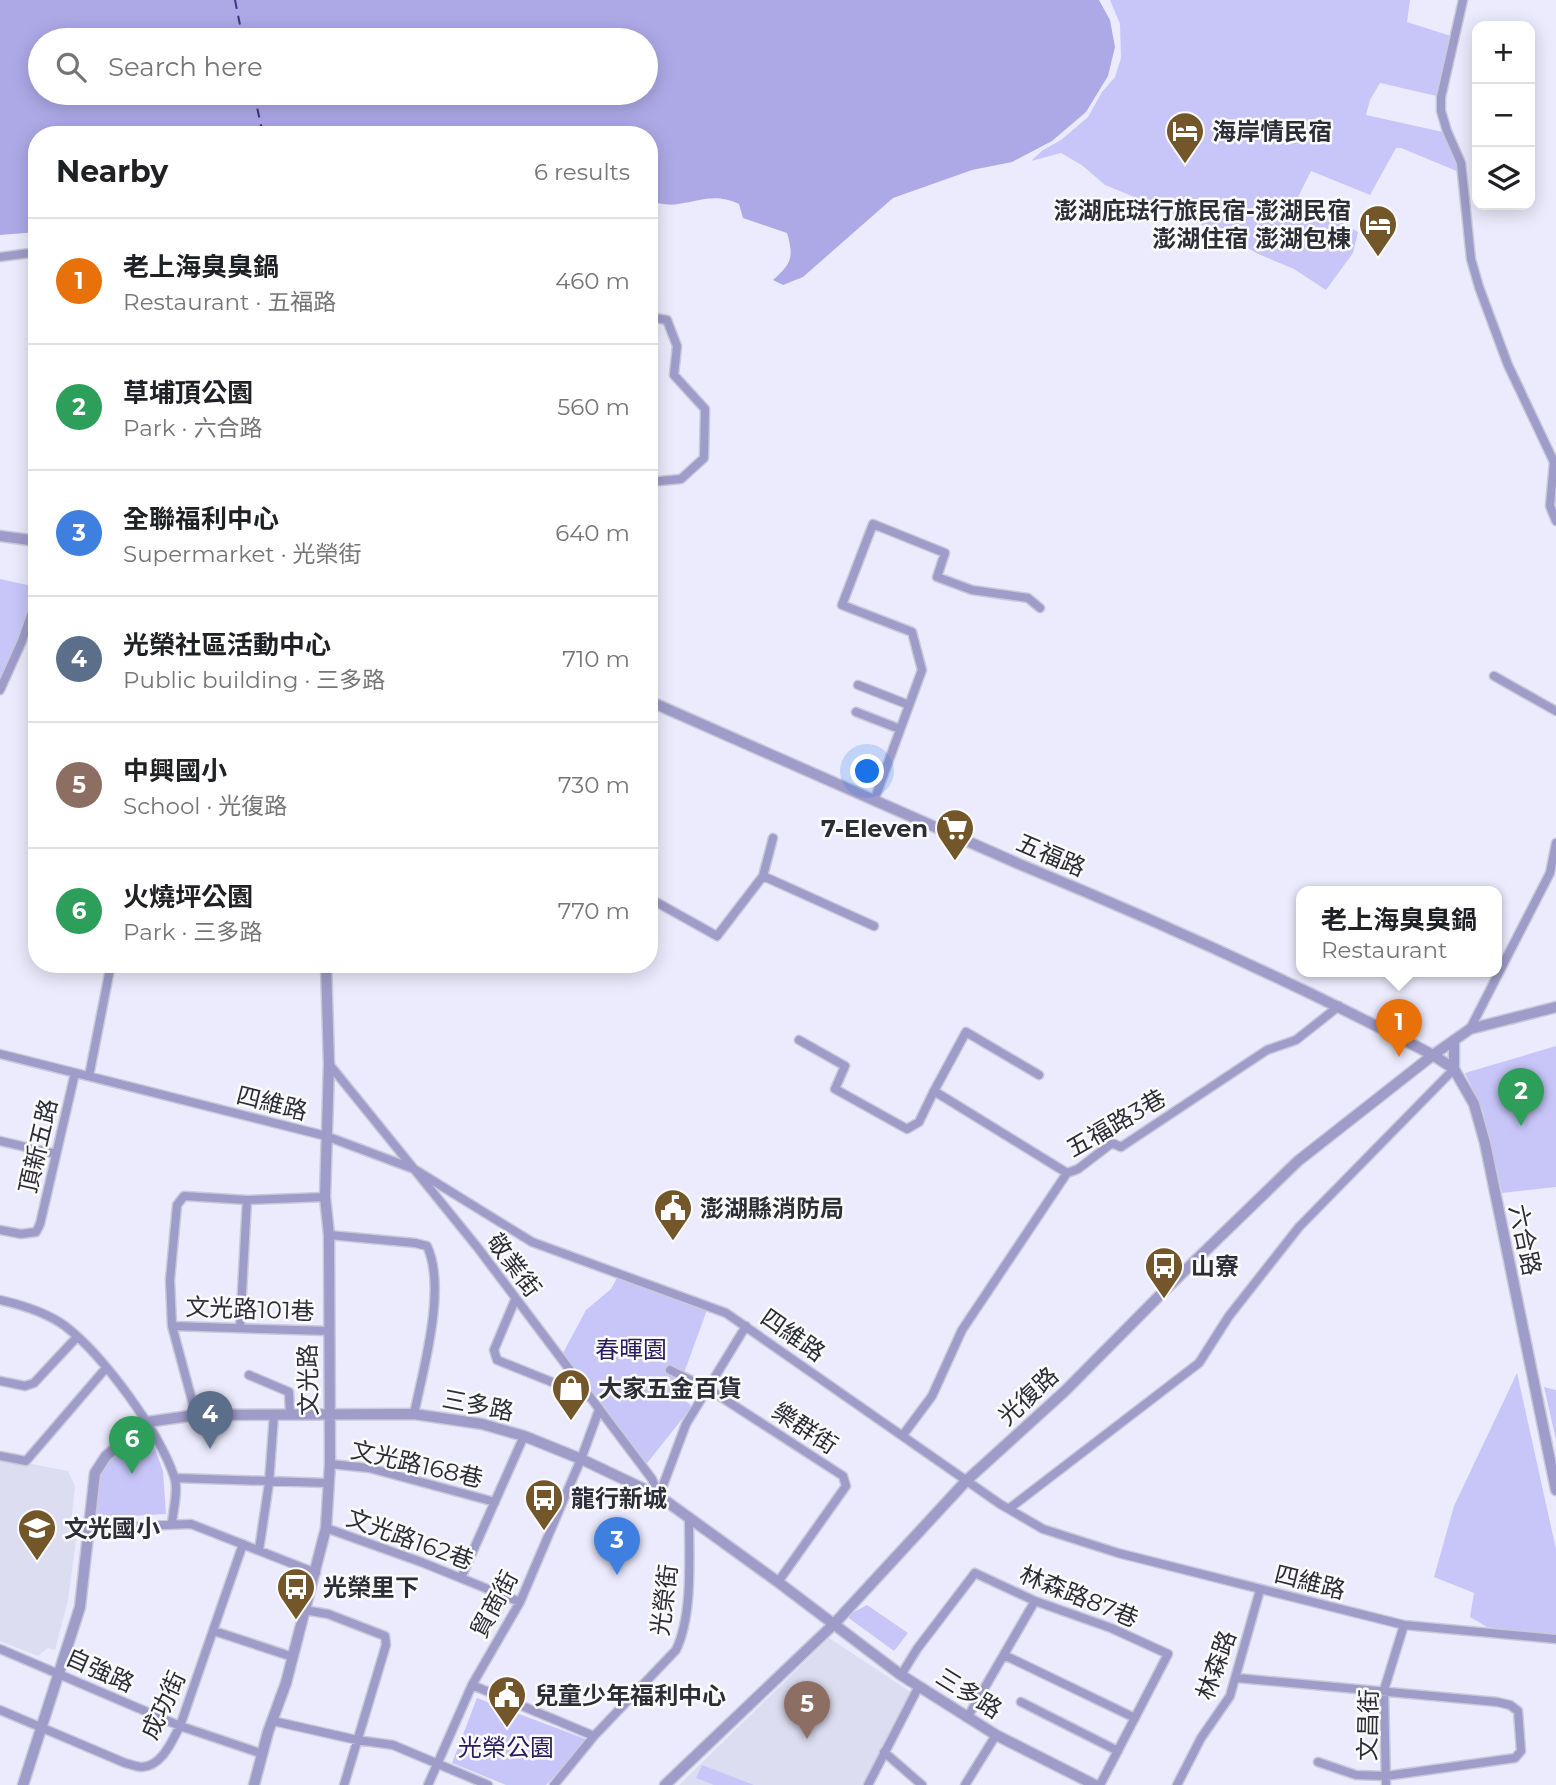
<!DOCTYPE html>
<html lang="en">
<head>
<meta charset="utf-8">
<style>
  body { margin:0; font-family:Montserrat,"Noto Sans TC",sans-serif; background:#f2f2f2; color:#202124 }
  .controls { position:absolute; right:21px; top:21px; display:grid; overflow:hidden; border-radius:14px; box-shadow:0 4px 18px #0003 }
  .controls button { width:63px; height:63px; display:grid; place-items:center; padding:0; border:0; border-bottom:2px solid #e0e0e0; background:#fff; color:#202124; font:35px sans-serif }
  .you { position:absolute; left:868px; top:772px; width:24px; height:24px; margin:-18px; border:5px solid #fff; border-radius:50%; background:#1a73e8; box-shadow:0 0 0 10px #1a73e833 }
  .badge { display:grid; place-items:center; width:46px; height:46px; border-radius:50%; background:#73562a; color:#fff; font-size:23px; font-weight:700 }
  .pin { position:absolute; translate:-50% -58px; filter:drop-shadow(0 2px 4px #0008) }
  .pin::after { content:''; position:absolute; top:37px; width:24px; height:21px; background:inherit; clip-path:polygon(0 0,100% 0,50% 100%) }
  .popup { position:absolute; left:1296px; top:886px; width:206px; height:91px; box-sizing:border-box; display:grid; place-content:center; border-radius:14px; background:#fff; filter:drop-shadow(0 2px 5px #0005); font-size:23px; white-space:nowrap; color:#757577 }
  .popup b { font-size:26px; color:#202124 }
  .popup::after { content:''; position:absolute; left:50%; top:100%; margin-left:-14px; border:14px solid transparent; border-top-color:#fff }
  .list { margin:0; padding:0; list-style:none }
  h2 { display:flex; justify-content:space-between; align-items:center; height:91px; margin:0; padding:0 28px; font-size:30px }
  h2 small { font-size:23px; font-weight:400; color:#757577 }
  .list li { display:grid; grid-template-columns:46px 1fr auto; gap:21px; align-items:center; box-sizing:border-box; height:126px; padding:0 28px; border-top:2px solid #e0e0e0 }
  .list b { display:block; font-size:26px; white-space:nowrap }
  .list p { margin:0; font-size:23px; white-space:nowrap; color:#757577 }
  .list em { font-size:23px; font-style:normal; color:#757577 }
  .icon { flex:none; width:38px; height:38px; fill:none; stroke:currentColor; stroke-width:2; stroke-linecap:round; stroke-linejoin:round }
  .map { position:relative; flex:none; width:1556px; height:1785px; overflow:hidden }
  .search { position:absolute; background:#fff; box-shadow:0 4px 18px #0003; left:28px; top:28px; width:630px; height:77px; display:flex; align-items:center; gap:18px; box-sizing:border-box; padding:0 24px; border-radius:38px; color:#757577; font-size:26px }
  .panel { position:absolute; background:#fff; box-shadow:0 4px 18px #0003; left:28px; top:126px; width:630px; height:847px; border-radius:28px }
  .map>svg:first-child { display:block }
  .built { fill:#ddddf1 }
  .green { fill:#c8c6f9 }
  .water { fill:#ada9e7; fill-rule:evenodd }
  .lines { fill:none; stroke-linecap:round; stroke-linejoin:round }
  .ferry { stroke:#40357d; stroke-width:2; stroke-dasharray:9 7; stroke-linecap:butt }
  .minor-casing { stroke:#cac9da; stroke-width:11 }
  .tertiary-casing { stroke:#cac9da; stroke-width:13 }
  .minor { stroke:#9f9cca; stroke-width:8 }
  .tertiary { stroke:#9f9cca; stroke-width:10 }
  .labels { text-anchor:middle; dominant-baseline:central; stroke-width:5; stroke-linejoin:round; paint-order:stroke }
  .poi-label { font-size:24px; font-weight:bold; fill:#2d2d38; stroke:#fbfbfb; text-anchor:start }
  .street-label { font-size:24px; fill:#2d2d38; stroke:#fbfbfb }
  .park-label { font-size:24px; fill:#2a1b61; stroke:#fbfbfb }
</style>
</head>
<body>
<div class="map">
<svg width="1556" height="1785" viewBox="0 0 1556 1785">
  <rect width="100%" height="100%" fill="#ecebfd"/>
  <path class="built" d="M0,1458l68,13 7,15 -3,29 6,10 -10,75 -13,50 -7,-2 -10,8 -38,-15z
    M829,1638l82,54 -46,93h-186z"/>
  <path class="green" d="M1110,0h300l-3,22 47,15 -13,60 -61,-14 -10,17 -4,15 77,17 16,40 -58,-24h-5l-26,47 -59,-24 -13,26 60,35 -5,21 -27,37 -32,-21 -36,-15 -36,-21 -117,-48 -22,-19 -22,-13 -30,8 12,-11 18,-10 27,-23 14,-25 13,-15 6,-19 -1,-34z
    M0,579l37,8c0,45 -13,64 -37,99z
    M1556,1046v141l-54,6 -19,-82 -18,-38z
    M618,1276l89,34 -31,85 14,9 1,4 -47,59 -81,-114 23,-43 25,-21z
    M1517,1373l39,176v87l-69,-9 -17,-10 4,-24 -40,-16 20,-71z
    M1544,1387l12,3v50z
    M150,1435l13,36 3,43 -72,4c6,-53 4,-62 56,-83z
    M867,1605l41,28 -14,18 -48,-35z
    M477,1698l111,42 -42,45h-40l-54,-22z
    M702,1765l52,20h-40l-18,-7z"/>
  <path class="water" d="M0,0h1099l11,20 5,27 -7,29 -22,36 -34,29 -40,21 -40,8 -79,28 -90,79 -20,8 -10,-5c19,-17 21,-23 14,-47l-44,-15 -4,-14c-25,-11 -36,-3 -61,0 -9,2 -20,-1 -29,-2v-67h-612v97l-37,3zM40,40h606v53h-606z"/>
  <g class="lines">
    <path class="ferry" d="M235,0l8,40
      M254,93l9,42"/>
    <defs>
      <path id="minor" d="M1463,0l-22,97v14l6,20 14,32 10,96 8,28 29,78 46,97 -4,44 6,15
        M0,257l37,-5
        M649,317l18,3 10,26 -3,29 31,34 -1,49 -23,21 -32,3
        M1494,676l62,35
        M858,685l51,20
        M0,690l22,-49 15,-43
        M856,712l44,17
        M874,801l48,-131 -10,-38 -70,-27 31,-81 72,29 -8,24 35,13 56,8 12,10
        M763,876l111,50
        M649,898l68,38 46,-60 10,-38
        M1470,1029l80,-156 6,-30
        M799,1040l46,26 -10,23 72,40 12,-7 15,-31 133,82
        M0,1054l326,82 88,33 118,73 194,71 274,191 43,25 75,24 286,72 152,14
        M329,1064l149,184 174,231 7,17
        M89,1076l22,-112
        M934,1091l32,-59 73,43
        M0,1141l56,13
        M0,1230l21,4 15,-2 4,-8 35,-151
        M329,1235l86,8 12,3c20,42 -4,124 -13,168
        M0,1300c22,5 46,12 65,26 38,29 93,104 109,150 5,13 -1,34 -2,48
        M515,1300l-21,50 3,10 92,37
        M172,1326l156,5
        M240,1328l7,-128
        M670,1370l37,18 136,88 3,10 -68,96
        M249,1375l40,17 1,23
        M0,1381l25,5 9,-3 43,-46
        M196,1415l-24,-89 -2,-46 7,-75 7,-9 63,4 78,-3
        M903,1435l29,-39 30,-66 105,-157 11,-4 34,-26 9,4 146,-97 29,-10 43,-34
        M0,1456l26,5 80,-93
        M330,1464l39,4 126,34
        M176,1478l151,5
        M659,1496l27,-72 60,-98
        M1010,1508l189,-145 30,-47 70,-89 155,-158
        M89,1528l102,-4 125,49
        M326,1528l95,34 99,40
        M259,1550l10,-67 5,-68
        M461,1578l63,-142
        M304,1610l24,4 57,22 1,9 -42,140
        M214,1631l79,26
        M0,1649l180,77 83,28
        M1004,1655l131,63
        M901,1675l16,-26 58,-76 60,28 76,27 57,26 -68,131
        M1237,1678l260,24 13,3 8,6 3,40 -6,7 -129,18 -30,-1 -38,-13
        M472,1685l122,51
        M1021,1702l97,49
        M0,1710l125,53c5,1 12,4 17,4 20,-1 30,-26 38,-41l63,-182
        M967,1718l68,-117
        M273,1721l84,19 36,5 95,40
        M884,1752l38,33
        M428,1785l44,-100 48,-83 61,-143 18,-49
        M554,1785l40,-49 82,-86c17,-36 13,-91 13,-131
        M868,1785l51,-99
        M965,1785l31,-50
        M1177,1785l24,-47 29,-42 30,-106
        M1386,1785l-2,-95 20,-65"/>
      <path id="tertiary" d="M0,536l37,5
        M649,701l370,163c141,58 280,121 414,191l21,14 20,35 11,39 71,347
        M1454,1069v-26
        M23,1785l57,-178 15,-134 11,-17 41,-34 49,-7 218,-1 68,10 42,12 57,23 78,37 119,86 123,93 95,60 99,50
        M254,1785l14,-53 18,-49 40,-155 4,-64 -1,-229 -4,-38 4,-133 -3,-100
        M665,1785l169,-161 133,-144 98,-89 102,-103 131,-127 135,-106 37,-26 86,-22"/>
    </defs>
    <use href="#minor" class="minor-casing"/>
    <use href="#tertiary" class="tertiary-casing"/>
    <use href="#minor" class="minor"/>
    <use href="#tertiary" class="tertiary"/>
  </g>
  <defs>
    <symbol id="hotel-pin" viewBox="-11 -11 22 30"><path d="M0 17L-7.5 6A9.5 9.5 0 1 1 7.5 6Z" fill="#73562a" stroke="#fbfbfb"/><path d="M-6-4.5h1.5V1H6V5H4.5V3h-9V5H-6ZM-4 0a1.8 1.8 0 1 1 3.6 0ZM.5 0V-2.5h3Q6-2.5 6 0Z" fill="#fff"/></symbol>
    <symbol id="supermarket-pin" viewBox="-11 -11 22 30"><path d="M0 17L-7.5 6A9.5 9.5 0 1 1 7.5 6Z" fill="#73562a" stroke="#fbfbfb"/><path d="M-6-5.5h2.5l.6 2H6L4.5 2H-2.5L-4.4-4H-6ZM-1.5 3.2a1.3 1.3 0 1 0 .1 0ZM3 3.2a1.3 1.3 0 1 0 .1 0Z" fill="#fff"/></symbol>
    <symbol id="civic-pin" viewBox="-11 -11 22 30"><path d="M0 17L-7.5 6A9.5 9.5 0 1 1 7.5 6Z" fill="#73562a" stroke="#fbfbfb"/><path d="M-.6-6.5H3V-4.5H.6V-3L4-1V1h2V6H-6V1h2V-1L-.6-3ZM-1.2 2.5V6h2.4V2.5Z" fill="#fff"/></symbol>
    <symbol id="bus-pin" viewBox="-11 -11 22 30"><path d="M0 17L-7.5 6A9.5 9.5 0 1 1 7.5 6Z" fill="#73562a" stroke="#fbfbfb"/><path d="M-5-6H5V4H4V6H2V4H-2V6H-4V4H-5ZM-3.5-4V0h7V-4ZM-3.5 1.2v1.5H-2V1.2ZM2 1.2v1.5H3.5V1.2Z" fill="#fff"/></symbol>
    <symbol id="shop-pin" viewBox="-11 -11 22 30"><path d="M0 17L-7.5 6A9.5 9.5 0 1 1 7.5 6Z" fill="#73562a" stroke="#fbfbfb"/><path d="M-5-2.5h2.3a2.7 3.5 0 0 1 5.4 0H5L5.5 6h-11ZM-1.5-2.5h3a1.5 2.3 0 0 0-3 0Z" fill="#fff"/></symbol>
    <symbol id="school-pin" viewBox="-11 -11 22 30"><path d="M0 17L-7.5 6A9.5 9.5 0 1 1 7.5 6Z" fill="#73562a" stroke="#fbfbfb"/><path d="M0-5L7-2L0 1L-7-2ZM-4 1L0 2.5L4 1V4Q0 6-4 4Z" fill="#fff"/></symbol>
  </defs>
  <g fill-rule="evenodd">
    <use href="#hotel-pin" x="1163" y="109" width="44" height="60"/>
    <use href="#hotel-pin" x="1356" y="202" width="44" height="60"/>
    <use href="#supermarket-pin" x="933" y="806" width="44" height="60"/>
    <use href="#civic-pin" x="651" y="1186" width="44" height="60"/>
    <use href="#bus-pin" x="1142" y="1244" width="44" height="60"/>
    <use href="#shop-pin" x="549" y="1366" width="44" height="60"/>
    <use href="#bus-pin" x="522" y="1476" width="44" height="60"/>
    <use href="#school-pin" x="15" y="1506" width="44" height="60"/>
    <use href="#bus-pin" x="274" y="1565" width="44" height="60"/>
    <use href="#civic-pin" x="485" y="1673" width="44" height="60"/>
  </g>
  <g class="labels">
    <g class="poi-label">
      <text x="1212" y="131">海岸情民宿</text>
      <text x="1351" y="210" text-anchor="end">澎湖庇琺行旅民宿-澎湖民宿<tspan x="1351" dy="28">澎湖住宿 澎湖包棟</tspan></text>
      <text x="928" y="828" text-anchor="end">7-Eleven</text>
      <text x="700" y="1208">澎湖縣消防局</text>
      <text x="1191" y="1266">山寮</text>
      <text x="598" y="1388">大家五金百貨</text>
      <text x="571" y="1498">龍行新城</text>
      <text x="64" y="1528">文光國小</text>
      <text x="323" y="1587">光榮里下</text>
      <text x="534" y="1695">兒童少年福利中心</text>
    </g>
    <g class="street-label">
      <text transform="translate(1051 855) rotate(23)">五福路</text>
      <text transform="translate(272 1103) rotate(14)">四維路</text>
      <text transform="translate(1116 1123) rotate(-30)">五福路3巷</text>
      <text transform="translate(38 1146) rotate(-77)">頂新五路</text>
      <text transform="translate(1525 1240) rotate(78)">六合路</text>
      <text transform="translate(514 1265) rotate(53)">敬業街</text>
      <text transform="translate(250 1309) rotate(2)">文光路101巷</text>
      <text transform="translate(793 1335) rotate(35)">四維路</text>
      <text transform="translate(308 1380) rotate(-91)">文光路</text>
      <text transform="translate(1028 1396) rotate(-43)">光復路</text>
      <text transform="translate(478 1405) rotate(11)">三多路</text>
      <text transform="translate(805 1428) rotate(33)">樂群街</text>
      <text transform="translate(417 1464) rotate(13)">文光路168巷</text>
      <text transform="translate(410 1539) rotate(20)">文光路162巷</text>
      <text transform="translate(1310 1582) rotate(14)">四維路</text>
      <text transform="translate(1079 1596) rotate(22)">林森路87巷</text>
      <text transform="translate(664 1600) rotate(-83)">光榮街</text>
      <text transform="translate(494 1604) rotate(-62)">貿商街</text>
      <text transform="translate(1216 1665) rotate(-70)">林森路</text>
      <text transform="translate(100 1670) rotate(24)">自強路</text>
      <text transform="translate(969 1693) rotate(32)">三多路</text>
      <text transform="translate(163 1705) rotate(-65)">成功街</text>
      <text transform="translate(1368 1725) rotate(-89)">文昌街</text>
    </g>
    <g class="park-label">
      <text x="631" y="1349">春暉園</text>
      <text x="506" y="1747">光榮公園</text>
    </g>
  </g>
</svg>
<div class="controls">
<button>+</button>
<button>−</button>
<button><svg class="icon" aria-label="layers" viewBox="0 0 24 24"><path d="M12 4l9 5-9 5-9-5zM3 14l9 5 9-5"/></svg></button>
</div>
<div class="you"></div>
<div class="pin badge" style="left:1399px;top:1057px;background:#e8710a">1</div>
<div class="popup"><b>老上海臭臭鍋</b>Restaurant</div>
<div class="pin badge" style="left:1521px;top:1126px;background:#2e9e5b">2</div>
<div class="pin badge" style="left:617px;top:1575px;background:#3f7fe0">3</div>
<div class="pin badge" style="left:210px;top:1449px;background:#5c6f8a">4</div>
<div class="pin badge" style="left:807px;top:1739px;background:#8d6e63">5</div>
<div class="pin badge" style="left:132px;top:1474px;background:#2e9e5b">6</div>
<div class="search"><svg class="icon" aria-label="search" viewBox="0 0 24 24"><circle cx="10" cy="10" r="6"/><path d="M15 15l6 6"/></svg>Search here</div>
<section class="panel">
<h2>Nearby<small>6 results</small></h2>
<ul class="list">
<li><span class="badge" style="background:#e8710a">1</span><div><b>老上海臭臭鍋</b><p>Restaurant · 五福路</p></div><em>460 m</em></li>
<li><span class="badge" style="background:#2e9e5b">2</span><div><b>草埔頂公園</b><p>Park · 六合路</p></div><em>560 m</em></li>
<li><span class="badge" style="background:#3f7fe0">3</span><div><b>全聯福利中心</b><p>Supermarket · 光榮街</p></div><em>640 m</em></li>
<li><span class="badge" style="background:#5c6f8a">4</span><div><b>光榮社區活動中心</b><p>Public building · 三多路</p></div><em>710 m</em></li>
<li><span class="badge" style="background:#8d6e63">5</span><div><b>中興國小</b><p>School · 光復路</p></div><em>730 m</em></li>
<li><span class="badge" style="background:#2e9e5b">6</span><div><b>火燒坪公園</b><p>Park · 三多路</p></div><em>770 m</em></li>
</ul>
</section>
</div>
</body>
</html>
